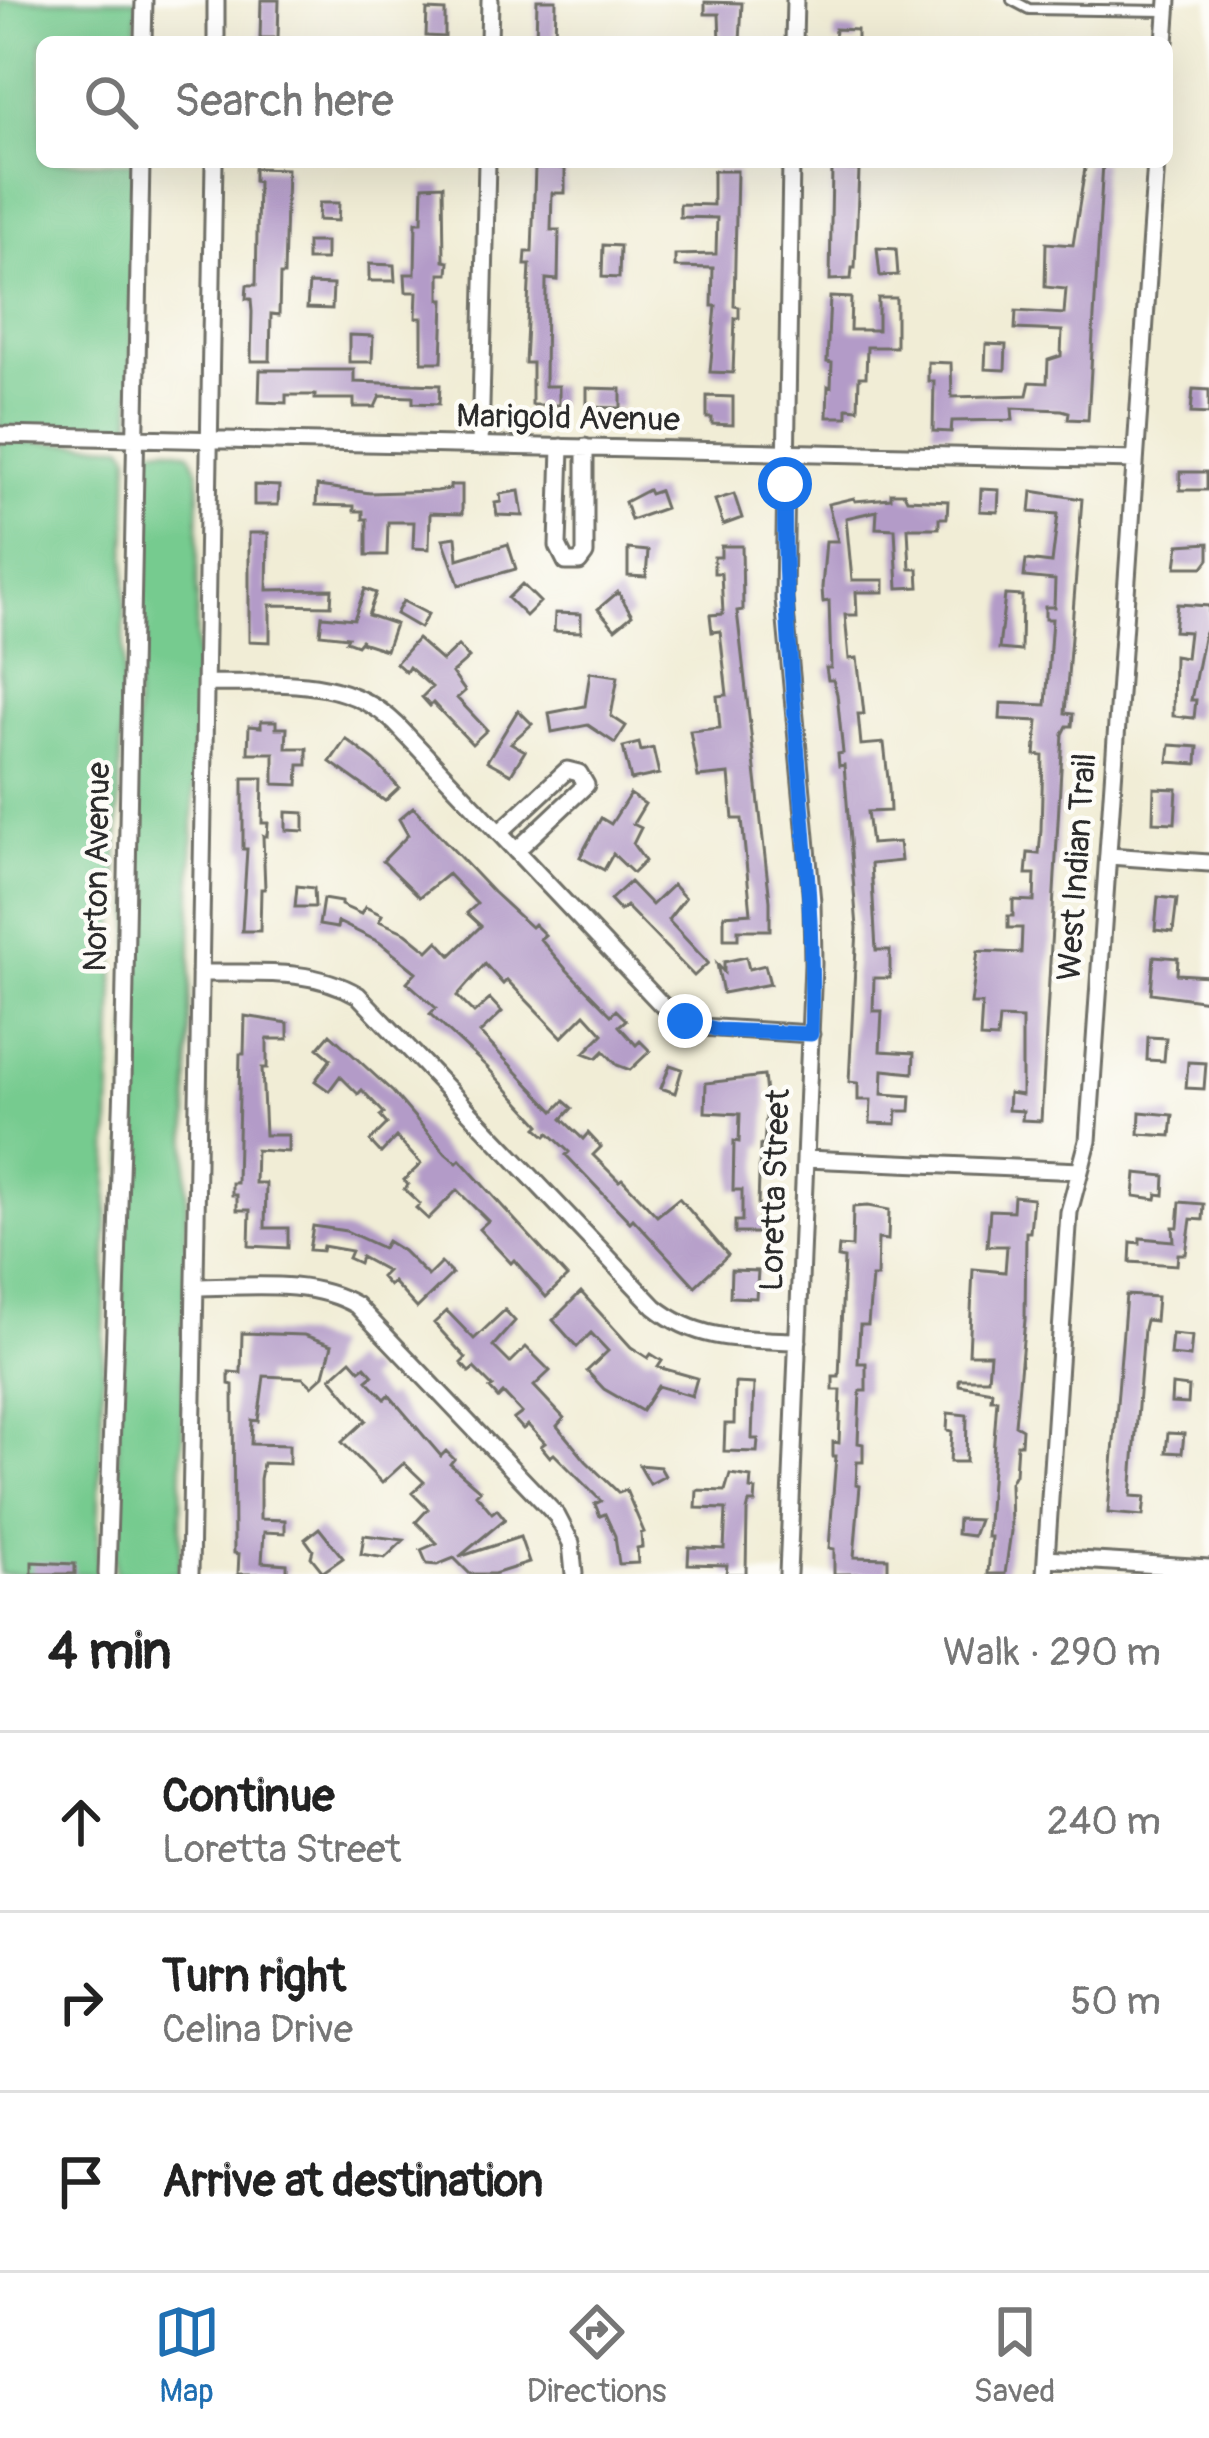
<!DOCTYPE html>
<html lang="en">
<head>
<meta charset="utf-8">
<style>
  body { margin:0; font-family:Pangolin,sans-serif; background:#f6f6f6; color:#222 }
  .stop { position:absolute; width:36px; height:36px; margin:-27px; border:9px solid #1a73e8; border-radius:50%; background:#fff }
  .stop.end { background:#1a73e8; border-color:#fff; box-shadow:0 3px 12px #0008 }
  .list { margin:0; padding:0; list-style:none }
  h2 { display:flex; justify-content:space-between; align-items:center; height:156px; margin:0; padding:0 48px; font-size:51px }
  h2 small { font-size:39px; font-weight:400; color:#767676 }
  .list li { display:grid; grid-template-columns:78px 1fr auto; gap:36px; align-items:center; box-sizing:border-box; height:180px; padding:0 48px; border-top:3px solid #e0e0e0 }
  .list b { display:block; font-size:45px; white-space:nowrap }
  .list p { margin:0; font-size:39px; white-space:nowrap; color:#767676 }
  .list em { font-size:39px; font-style:normal; color:#767676 }
  .icon { flex:none; width:66px; height:66px; fill:none; stroke:currentColor; stroke-width:2; stroke-linecap:round; stroke-linejoin:round }
  .map { position:relative; flex:none; width:1209px; height:1574px; overflow:hidden }
  .search { position:absolute; background:#fff; box-shadow:0 12px 48px #0002; left:36px; right:36px; top:36px; height:132px; display:flex; align-items:center; gap:30px; box-sizing:border-box; padding:0 42px; border-radius:18px; color:#767676; font-size:45px }
  .sheet { height:696px; background:#fff }
  nav { display:flex; justify-content:space-around; align-items:center; box-sizing:border-box; height:168px; border-top:3px solid #e0e0e0; background:#fff; font-size:33px; color:#767676 }
  nav a { display:grid; justify-items:center; gap:6px }
  nav .on { color:#1f6fb2 }
  .map>svg:first-child { display:block }
  .grass { fill:#76cb8f; stroke:#507b5d; stroke-width:3 }
  .building { fill:#b39bc8 }
  .lines { fill:none; stroke-linecap:round; stroke-linejoin:round }
  .lane-casing { stroke:#706f67; stroke-width:14 }
  .street-casing { stroke:#706f67; stroke-width:21 }
  .lane { stroke:#fff; stroke-width:8 }
  .street { stroke:#fff; stroke-width:15 }
  .route { stroke:#1a73e8; stroke-width:15 }
  .labels { text-anchor:middle; dominant-baseline:central; stroke-width:9; stroke-linejoin:round; paint-order:stroke }
  .street-label { font-size:33px; fill:#2b2b2b; stroke:#fdfcf7 }
</style>
</head>
<body>
<div class="map">
<svg width="1209" height="1574" viewBox="0 0 1209 1574">
  <rect width="100%" height="100%" fill="#fdfcf7"/>
  <filter id="ink" filterUnits="userSpaceOnUse"><feTurbulence type="fractalNoise" baseFrequency=".00833" numOctaves="2"/><feDisplacementMap in="SourceGraphic" scale="24" xChannelSelector="R" yChannelSelector="G"/><feConvolveMatrix kernelMatrix="1 2 1 2 8 2 1 2 1" color-interpolation-filters="sRGB"/></filter>
  <filter id="wash" filterUnits="userSpaceOnUse"><feTurbulence type="fractalNoise" baseFrequency=".004" numOctaves="4" result="noise"/><feDisplacementMap in="SourceGraphic" scale="48" xChannelSelector="R" yChannelSelector="G"/><feGaussianBlur stdDeviation="2.7" result="paint"/><feColorMatrix in="noise" values="0 0 0 0 0 0 0 0 0 0 0 0 0 0 0 0 0 1.4 0 .05"/><feComposite in="paint" operator="in"/></filter>
  <g filter="url(#wash)">
    <rect width="100%" height="100%" fill="#f1edd6"/>
    <path class="grass" d="M0,0h137l-1,42h-94v120h92l-3,268 -131,-2z
      M0,441l124,4 5,9 -32,1120h-97z
      M168,447l22,6 8,18 1,16 -19,1087h-65l27,-1107 1,-13 5,-6z"/>
    <g id="blocks">
      <path class="building" d="M261,0h18l-1,38h-18z
        M537,0h19l-1,42h-19z
        M705,2l37,1 -2,39h-20l-1,-28h-14z
        M427,10l18,1v26l-19,-1z
        M835,29l22,1v12h-23z
        M1086,162h17l-15,258 -20,-1 1,-7 -7,-2 -50,-2 1,12 -61,1 -1,11 -18,-1 1,-50h-6v-19l23,1 1,34 75,-2 3,-13 17,1 1,-23 13,-4 1,-25 -47,-2 1,-18 48,3 2,-25 -21,-2 1,-44 27,2z
        M556,167l9,2v24h-13l-1,37h8l-1,50 -12,-1 -1,107h14v19h-27v-42h-7l5,-98h-5l1,-13h6l3,-84z
        M254,168l33,1 -3,106h-4l-1,40 -8,-1 -1,47h-19l1,-49 -1,-13h-5l1,-14h9l2,-103 -4,-1z
        M832,169l27,1 -4,98h-3l-1,11 -21,1z
        M713,171h24l-3,135 5,1v11h-4l-2,55 -23,-1 6,-66h-4l1,-38 -38,-1v-12l41,-1 1,-36 -37,-1v-13l33,1z
        M443,185l1,76 5,1 -1,12h-8v25h4l-2,63h-20v-44h-6l1,-26h-11l-1,-18h10l1,-52h6l1,-36z
        M319,203h20l-1,18 -20,-1z
        M307,242h19v18h-19z
        M603,245l17,1 -1,32 -17,-1z
        M877,248l19,1 2,26 -18,1z
        M369,264l25,1 1,16h-26z
        M309,284l24,1 -1,24 -25,-1z
        M830,297l21,1 -1,32h28v-32h18v49h-29l-1,30h-7l-1,32 -11,-1v9h-20l1,-31 3,1 1,-24 -5,-1z
        M349,335l24,1 -1,26h-23z
        M986,344l20,1 -1,25 -20,-1z
        M260,370h94v12l86,3 -1,19 -26,-1v-6l-33,-1 -5,11h-21v-8h-39v-4h-29v8l-27,-1z
        M587,388l34,1v19l-34,-1z
        M1193,389l16,1v24l-18,-1z
        M707,396l26,1v28l-21,-1v-6h-5z
        M1180,472h27v18h-27z
        M254,485l25,1 -1,19h-24z
        M450,485h12v29l-32,-1 -1,36 -16,-1 1,-26h-26l-1,33h-20v-36h-4v-8h-9v-5l-38,-1 1,-19 53,7 66,-2 14,-2z
        M981,489l18,1 -1,22 -18,-1z
        M648,490l2,4 9,-3 6,17 -34,12 -6,-18z
        M519,491l4,25 -26,-1 -2,-12 6,-1 -1,-8z
        M1032,491l50,8 -17,214 8,1 -1,12h-5l-4,8 -22,387 -19,-1 1,-9 -15,-1 1,-17 13,2v-76l-23,-1 -2,21 -17,-1 2,-34h-11l7,-53 43,2 1,-25h-14v-12h5v-16l21,1 1,-27h-9l2,-21 11,1 2,-24 2,-74 -8,-1 3,-34 -38,-2 1,-16 45,2 6,-86h-7v-12h9l1,-27 -31,-3 2,-17 26,3 6,-49 -28,-2z
        M891,493h13l3,6 41,2 -1,17h-8v10h-31l2,41h8l1,18 -21,1 -3,-59 -19,-1 1,-17 -31,7 6,62h32v12h-28l1,23h-12l4,44 8,-1 5,38 2,18h-6l3,31 23,-2 5,45 1,23 -23,1 4,32 28,-2 2,19 -30,3 5,86h14v28h-16l-1,33h9l-2,40 34,2 -1,20 -30,-3 -1,24 29,2 -1,15h-13l-1,13 -26,-1 1,-23h-13v-17l-9,-1 8,-154 -13,-163 -5,1 -1,-12 5,-1 -6,-59 -4,-14h-5l-2,-12h5l-2,-67 -6,1 -1,-14 4,-47h12l-10,-37 26,-6 1,3 36,-3z
        M734,494l8,24 -19,7 -8,-25z
        M249,533h19l-1,57 65,-1 -1,17 -61,-1v37l-21,-1z
        M456,537l2,22 50,-15 8,25 -57,16 -16,-46z
        M1209,543v16l-6,8h-27l3,-22z
        M721,546h21l1,64 -6,1 33,290v29h-32v9h-14v-24l27,-2 -9,-94h-9l-4,-45 -31,3 -8,-46 30,-3 -3,-32 10,-1 -7,-64 -8,1 -2,-17 13,-1 -2,-41h-7v-16h7z
        M628,549l20,2 -2,26 -18,-1z
        M522,584l18,18 -14,14 -18,-18z
        M365,589l11,4 -8,22 27,9 -9,26 -25,-8 1,-3 -5,6 -11,-4 2,-4 -28,-3 2,-18 32,3z
        M618,592l14,23 -17,14 -17,-20z
        M1005,595l17,1 -1,55 -22,-2z
        M403,601l25,13 -8,14 -24,-14z
        M1177,604l32,2v23l-5,4 -13,67h5l-2,18 -21,-2 1,-60 12,2 3,-26 -15,-1z
        M555,613l26,1v18l-27,-1z
        M417,639l25,22 16,-15 11,12 -17,15 13,18 -8,7 30,32 -15,14 -39,-41 -3,3 -8,-9 10,-10 -23,-20 -3,5 -10,-9z
        M590,672l28,4 -7,40 15,10 -11,17 -27,-18 -36,7 -3,-19 36,-7z
        M518,710l14,14 -21,19 14,8 -14,23 -24,-13z
        M261,721h15v7h11l-1,20h21v17h-8l-1,20 -24,-1v-31h-26l1,-27 12,1z
        M346,739l29,22 24,27 -14,13 -55,-39z
        M639,743l2,8 12,-3 6,26 -28,6 -8,-33z
        M1170,745l28,2 -1,17 -29,-2z
        M243,778h20l-1,45h6l-1,13h-4l2,53h-4l-1,42h-18l5,-82h-4z
        M1154,788l23,1 -2,34 -22,-1z
        M630,794l15,10 -12,20 8,4 -8,16 12,17 -12,12 -20,-19 -9,16 -24,-13 21,-39 10,6z
        M413,807l80,85 38,35 3,-3 11,11 -5,4 25,29 46,47 5,-5 10,10 -7,6 17,19 4,-4 10,10 -20,19 -13,-5 -13,-14 -7,7 -13,-5 19,-19 -18,-20 -23,23 -55,-57 -4,4 -18,-20 -28,32 17,17 16,-14 12,13 -22,21 74,78 10,-10 8,7 -10,11 21,20 5,-6 13,14 -8,8 26,26 3,-2 35,37 22,-18 49,57 -33,31 -62,-67 -3,3 -64,-67 3,-3 -20,-19 -3,3 -9,-8 3,-3 -53,-58 -57,-53 6,-6 -29,-26 9,-10 -37,-30 -41,-20 -1,6 -18,-3 4,-26 18,3v3l20,9 4,-7 17,8 -3,6 27,12 22,18 10,-10 13,14 30,-29 -14,-13 10,-9 -29,-30 -28,23 -37,-36 25,-26 -9,-16z
        M286,812l18,1v18l-18,-1z
        M630,882l22,23 21,-20 12,13 -17,22 40,43 -14,13 -68,-70 -6,5 -10,-11z
        M297,886l17,2 1,19h-20z
        M1158,897l19,2 -4,33 -18,-2z
        M1154,956l24,2 -1,16 32,2 -1,25 -57,-8z
        M746,957l3,12 16,-4 5,19 -47,9 -6,-29 7,8v-10z
        M245,1016l43,7v16h-21v29h-5l3,67h23v17l-32,-2 -1,33h11l-1,45h23v20l-39,-2 1,-36h-13v-15h-5v-12h5l3,-129h4z
        M330,1034l63,58 53,62 11,9 3,-3 107,117 -21,20 -32,-37 -3,3 -32,-34 9,-8 -31,-31 -29,29 -12,-11 4,-4 -16,-15 4,-4 -4,-5 17,-16 -25,-27 -15,16 -11,-12 17,-17 -7,-8 4,-3 -22,-23 -4,4 -18,-18 -11,15 -14,-10 16,-22 -13,-11z
        M1148,1037l18,1 -2,23 -17,-1z
        M1188,1062l18,1 -2,26 -18,-1z
        M670,1065l12,4 -7,24 -14,-5z
        M764,1076l3,27 -3,43 -4,-1 -2,61 2,16h11v11h-36v-12h7v-31h-9l1,-49 5,1 1,-28 -35,-2 1,-29z
        M1140,1112l33,3 -2,21 -32,-2z
        M1136,1173l29,3 -1,19 -7,-1 -1,5 -22,-3z
        M1014,1196l19,2 -3,34h-4l-1,88 -10,105 7,4 -1,15h-4l-2,30 -5,9 1,48 -6,43h-17l3,-37h-4l10,-138h-6l1,-8 -33,-6v-6h29l2,-25h-21l4,-85 32,3 2,-26h-20l3,-36 23,1z
        M1180,1202l24,2 -1,16 -12,-1 -5,35h-8l-1,11 -47,-3 1,-20 9,1v-5l34,3 -1,-14h5z
        M868,1206l21,4 -1,30 -10,-1 -1,38h-5l-4,48h-8l-2,38h8v28h-6l-2,52 5,1v18h-6l-1,23 4,1 -6,71 34,1v16h-54v-25l-5,-1 7,-92h-3v-14l6,1 2,-53h-8v-14h6l5,-117 -6,-1 1,-12 13,1 1,-40z
        M313,1226l33,5 37,17 4,-7 16,10 25,25 13,-13 11,11 -35,34 -24,-26 -4,4 -8,-9 6,-6 -26,-14 -2,6 -11,-5 3,-7 -28,-5 -1,5 -13,-1z
        M731,1270l27,1 -2,27 -26,-1z
        M581,1292l50,55 17,11 3,-4 11,7 -4,6 39,11 -5,18 -34,-10 -16,25 -38,-22 -17,-18 21,-20 -17,-18 -14,14 -24,-27z
        M1126,1295l31,2 -2,24 -9,-1 -2,9 -13,167 14,1 -2,19 -35,-3z
        M505,1310l10,11 -22,25 17,17 16,-16 24,24 -16,15 30,32 -7,8 29,35 33,32 7,-3 18,42 -3,1 1,14 -5,1 1,15 -19,1 -4,-28 -10,-22 -5,2 -5,-12 6,-3 -47,-47 -4,3 -9,-11 4,-3 -17,-18 -5,4 -9,-10 8,-6 -19,-20 -5,5 -8,-9 3,-2 -19,-19 -5,4 -8,-9 5,-5 -32,-35 13,-12 27,28z
        M242,1333l62,2 28,10 -8,30 -12,11 -9,-8 -39,-2 -6,45 -6,-1 -1,24 38,1v19l-26,-1 -3,16v40l25,1v13l-21,-1 -2,30 25,2v10h-49l1,-20 -5,-1 -1,-168 -4,-1v-12l12,1z
        M1172,1334l20,2 -2,21 -20,-2z
        M351,1360l9,10 5,-4 8,9 -6,5 18,19 4,-4 52,61 5,-5 8,8 -4,5 30,26 -4,4 16,19 5,-4 8,10 -46,38 61,-20 9,26 -35,11h-24l-16,-16 -17,7 -10,-1 -6,-14 16,-7 -21,-21 12,-13 -16,-16 12,-11 -20,-19 -22,20 -40,-41 24,-22 -35,-42z
        M735,1383l19,1 -2,55h6l-1,13 -33,-1 1,-27h9z
        M1172,1385l17,2 -1,17 -17,-1z
        M948,1413l19,2 -1,47h-16l2,-31 -5,-1z
        M1168,1433l16,1 -2,19 -16,-1z
        M639,1465l21,2 5,9 -15,8z
        M730,1474l21,3 -1,12 6,1 -1,13h-6l-2,8 -1,63h-20l1,-9 -39,-1 1,-17 35,2 2,-40 -30,-1 1,-18 28,1z
        M958,1519l21,1 -6,16 -16,-2z
        M319,1528l24,30 -20,14 -12,-15 2,-7 -8,-11z
        M364,1535l40,5 -19,18 -24,-4z
        M32,1562l43,2v10h-43z"/>
    </g>
  </g>
  <g filter="url(#ink)">
    <use href="#blocks" fill-opacity="0" stroke="#706f67" stroke-width="3"/>
    <g class="lines">
      <defs>
        <path id="lane" d="M1012,0l17,9 136,2"/>
        <path id="street" d="M143,42l1,-42
          M216,42v-42
          M489,42l1,-42
          M794,42l1,-42
          M1165,42l3,-42
          M0,435l1135,25
          M480,446l7,-284
          M561,447l-3,99 8,16h13l6,-8v-107
          M206,683c68,2 138,-10 190,41l265,280 24,17 16,6 110,7
          M499,833l68,-63 12,3 7,12 -70,66
          M1109,856l100,7
          M200,973c54,1 110,-6 158,22l297,312c43,35 90,32 143,34
          M806,1159l274,12
          M195,1287c51,0 115,-9 161,18l201,211 14,27 3,31
          M1046,1558l163,10
          M107,1574l16,-492 18,-920
          M190,1574l24,-1412
          M788,1574l25,-610 -1,-62 -28,-303 7,-437
          M1045,1574l24,-362 19,-71 68,-979"/>
      </defs>
      <use href="#lane" class="lane-casing"/>
      <use href="#street" class="street-casing"/>
      <use href="#lane" class="lane"/>
      <use href="#street" class="street"/>
    </g>
  </g>
  <g class="lines" filter="url(#ink)">
    <path class="route" d="M685,1021l34,9 92,4c6,-184 -31,-366 -26,-550"/>
  </g>
  <g class="labels">
    <g class="street-label">
      <text transform="translate(568 418) rotate(1)">Marigold Avenue</text>
      <text transform="translate(97 867) rotate(-89)">Norton Avenue</text>
      <text transform="translate(1077 867) rotate(-86)">West Indian Trail</text>
      <text transform="translate(775 1190) rotate(-88)">Loretta Street</text>
    </g>
  </g>
</svg>
<div class="stop" style="left:785px;top:484px"></div>
<div class="stop end" style="left:685px;top:1021px"></div>
<div class="search"><svg class="icon" aria-label="search" viewBox="0 0 24 24"><circle cx="10" cy="10" r="6"/><path d="M15 15l6 6"/></svg>Search here</div>
</div>
<section class="sheet">
<h2>4 min<small>Walk · 290 m</small></h2>
<ul class="list">
<li><svg class="icon" aria-label="ahead" viewBox="0 0 24 24"><path d="M12 20V5M6 11l6-6 6 6"/></svg><div><b>Continue</b><p>Loretta Street</p></div><em>240 m</em></li>
<li><svg class="icon" aria-label="right" viewBox="0 0 24 24"><path d="M7 20v-9h11M14 6l5 5-5 5"/></svg><div><b>Turn right</b><p>Celina Drive</p></div><em>50 m</em></li>
<li><svg class="icon" aria-label="arrive" viewBox="0 0 24 24"><path d="M6 21V4h12l-3 4 3 4H6"/></svg><div><b>Arrive at destination</b></div></li>
</ul>
</section>
<nav>
<a class="on"><svg class="icon" aria-label="map" viewBox="0 0 24 24"><path d="M3 6l6-2 6 2 6-2v14l-6 2-6-2-6 2zM9 4v14M15 6v14"/></svg>Map</a>
<a><svg class="icon" aria-label="directions" viewBox="0 0 24 24"><path d="M12 3l9 9-9 9-9-9zM9 14v-3h6M13 9l2 2-2 2"/></svg>Directions</a>
<a><svg class="icon" aria-label="saved" viewBox="0 0 24 24"><path d="M7 4h10v16l-5-4-5 4z"/></svg>Saved</a>
</nav>
</body>
</html>
